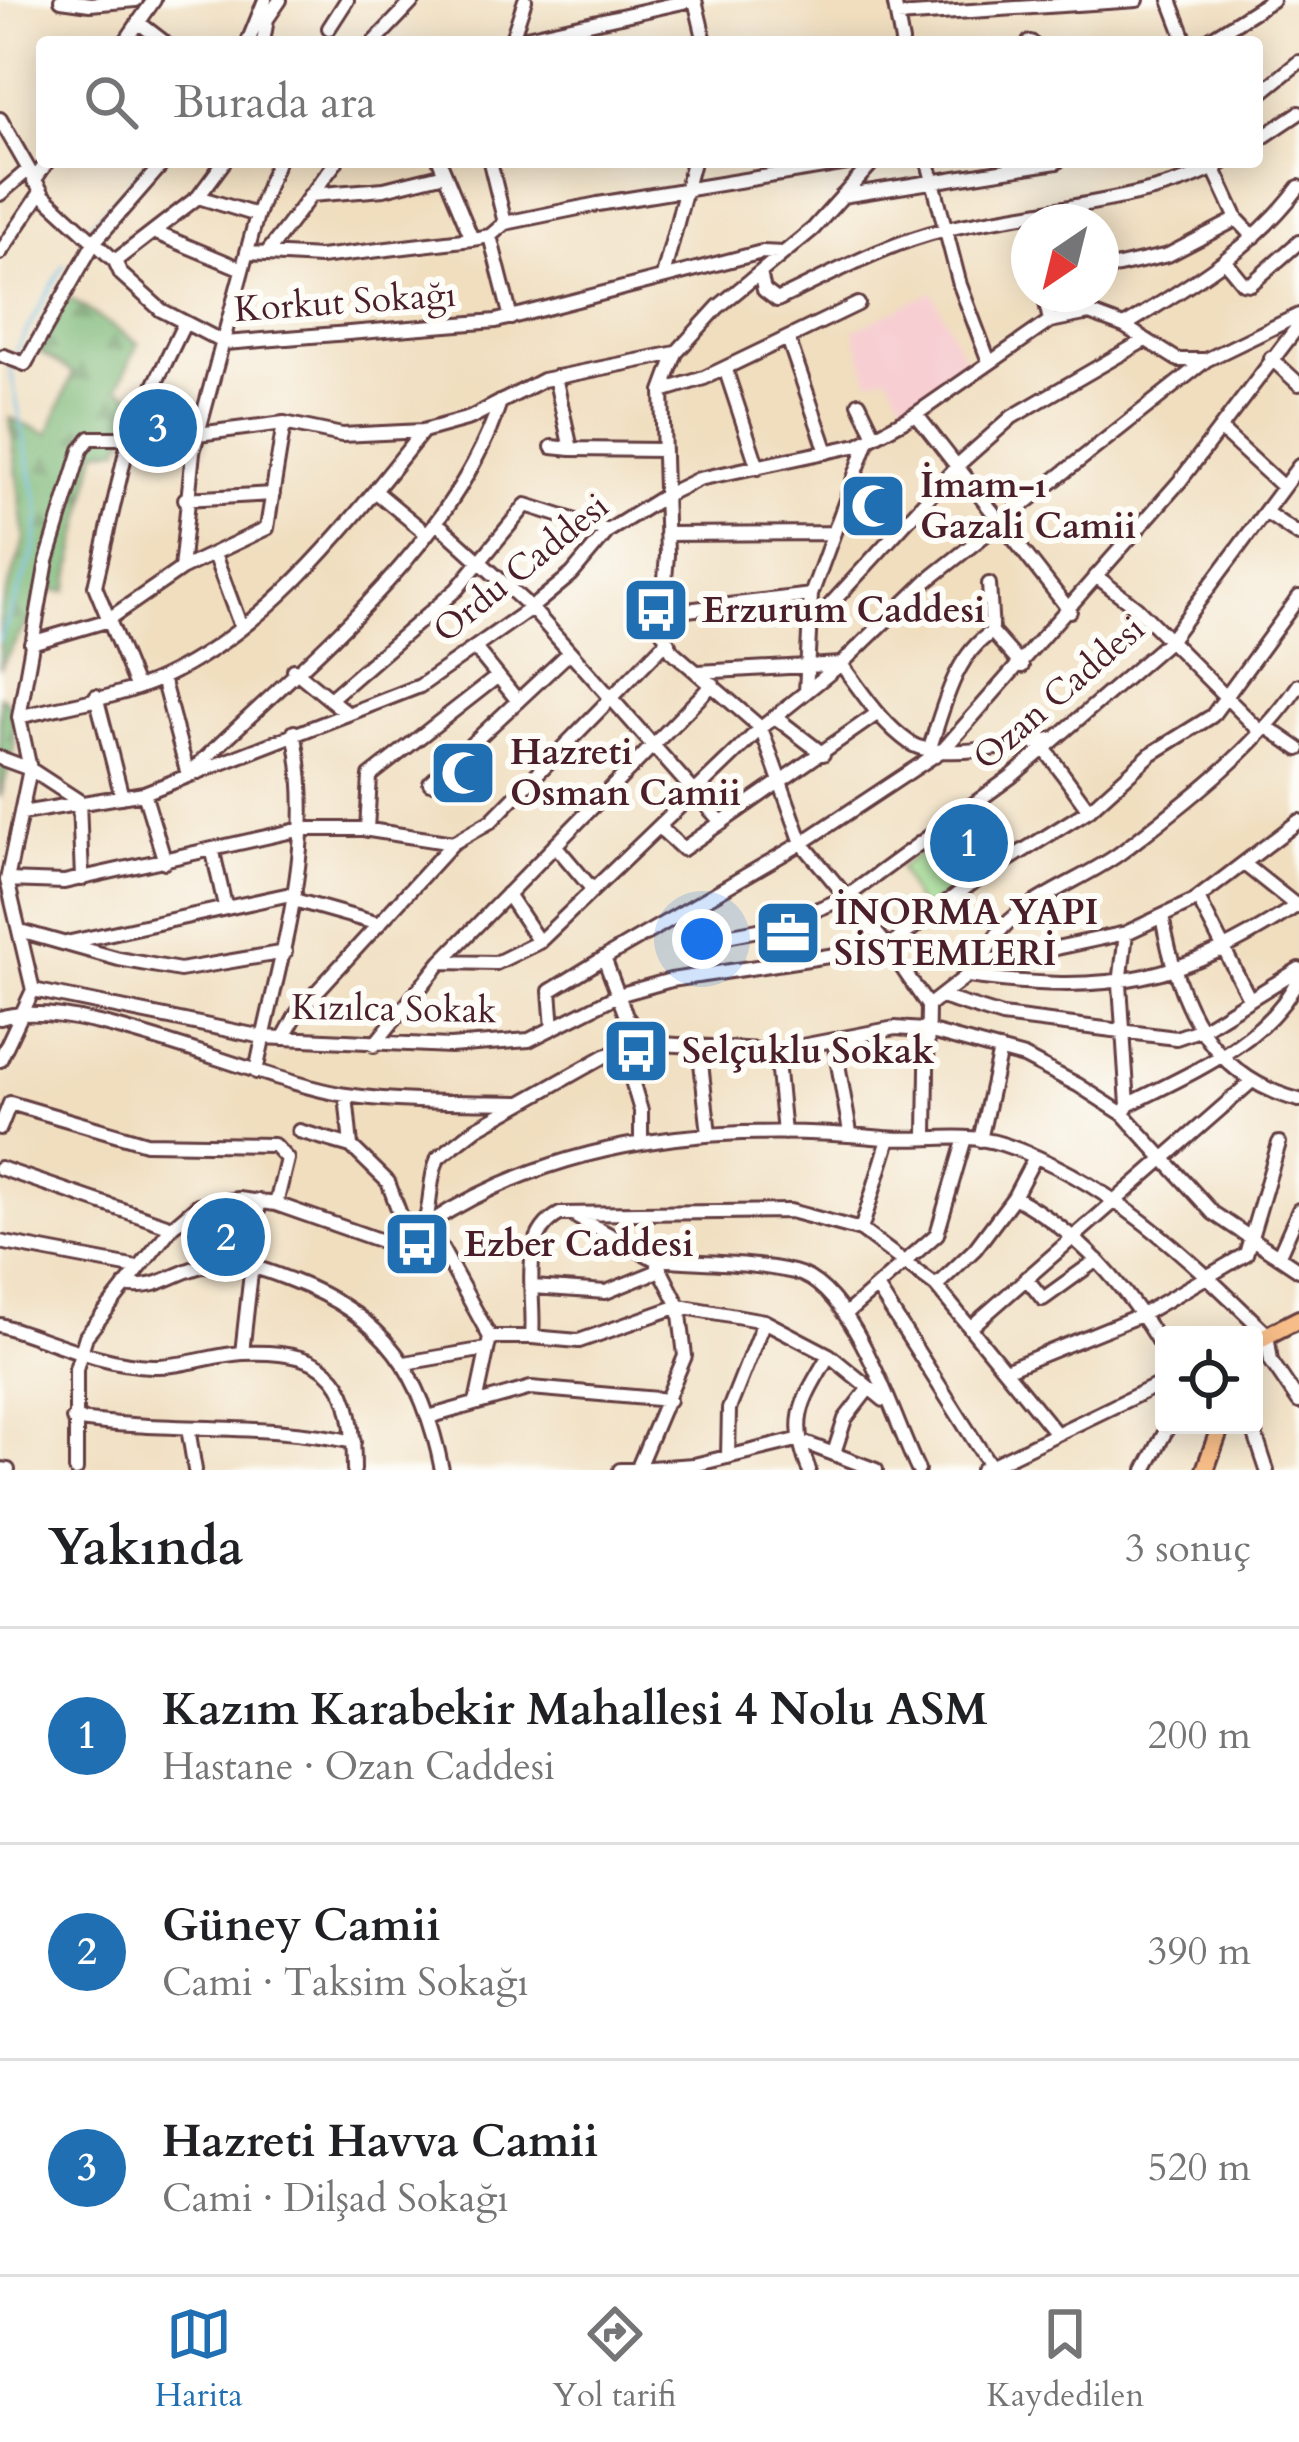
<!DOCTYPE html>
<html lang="tr">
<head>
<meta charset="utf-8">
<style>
  body { margin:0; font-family:Cardo,serif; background:#f2f2f2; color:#202124 }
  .controls { position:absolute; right:36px; bottom:36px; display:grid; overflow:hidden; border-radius:12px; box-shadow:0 6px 30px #0003 }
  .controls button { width:108px; height:108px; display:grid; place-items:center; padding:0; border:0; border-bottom:3px solid #e0e0e0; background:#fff; color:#202124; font:60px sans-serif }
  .compass { position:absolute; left:1011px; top:204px; width:108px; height:108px; border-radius:50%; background:#fff; box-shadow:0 6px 30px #0003; rotate:215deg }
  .you { position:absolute; left:702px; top:939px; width:42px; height:42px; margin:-30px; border:9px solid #fff; border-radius:50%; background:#1a73e8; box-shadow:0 0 0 18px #1a73e833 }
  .badge { display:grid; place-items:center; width:78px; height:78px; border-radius:50%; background:#1f6fb2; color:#fff; font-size:39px; font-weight:700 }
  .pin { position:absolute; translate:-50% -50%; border:6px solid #fff; box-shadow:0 3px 12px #0006 }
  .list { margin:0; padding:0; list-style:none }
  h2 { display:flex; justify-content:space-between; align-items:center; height:156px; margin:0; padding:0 48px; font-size:51px }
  h2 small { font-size:39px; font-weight:400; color:#757577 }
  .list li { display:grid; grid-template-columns:78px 1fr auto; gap:36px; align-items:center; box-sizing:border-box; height:216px; padding:0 48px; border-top:3px solid #e0e0e0 }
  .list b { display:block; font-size:45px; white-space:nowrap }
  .list p { margin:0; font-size:39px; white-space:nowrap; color:#757577 }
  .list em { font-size:39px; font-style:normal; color:#757577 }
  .icon { flex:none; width:66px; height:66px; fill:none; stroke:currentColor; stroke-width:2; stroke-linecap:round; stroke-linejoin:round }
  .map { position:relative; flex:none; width:1299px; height:1470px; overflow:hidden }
  .search { position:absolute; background:#fff; box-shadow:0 6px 30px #0003; left:36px; right:36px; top:36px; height:132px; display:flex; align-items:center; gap:30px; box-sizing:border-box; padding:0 42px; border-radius:12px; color:#757577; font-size:45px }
  .sheet { height:804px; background:#fff }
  nav { display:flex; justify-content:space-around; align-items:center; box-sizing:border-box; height:168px; border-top:3px solid #e0e0e0; background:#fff; font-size:33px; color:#757577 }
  nav a { display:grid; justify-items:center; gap:6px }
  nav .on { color:#1f6fb2 }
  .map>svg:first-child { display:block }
  .built { fill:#f7cfd3 }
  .forest { fill:url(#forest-firs); stroke:#626b50; stroke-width:3 }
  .park { fill:#9ad68a; stroke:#727a5a; stroke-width:3 }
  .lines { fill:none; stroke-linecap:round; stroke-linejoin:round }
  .stream { stroke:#66bce3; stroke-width:3 }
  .minor-casing { stroke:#633c41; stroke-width:18 }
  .major-casing { stroke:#633c41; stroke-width:22 }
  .minor { stroke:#fff; stroke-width:12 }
  .major { stroke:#f7bd88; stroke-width:16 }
  .labels { text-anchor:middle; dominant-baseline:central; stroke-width:12; stroke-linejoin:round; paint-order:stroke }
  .street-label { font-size:36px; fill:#4a1f2b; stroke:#fdfcf7 }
  .poi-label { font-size:36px; font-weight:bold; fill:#4a1f2b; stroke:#fdfcf7; text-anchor:start }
</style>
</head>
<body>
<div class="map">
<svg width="1299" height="1470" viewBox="0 0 1299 1470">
  <defs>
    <pattern id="forest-firs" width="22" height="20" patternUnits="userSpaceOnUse" patternTransform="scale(3)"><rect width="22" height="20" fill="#7bb776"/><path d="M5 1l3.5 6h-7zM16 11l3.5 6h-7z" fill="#679461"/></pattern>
  </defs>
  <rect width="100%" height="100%" fill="#fdfcf7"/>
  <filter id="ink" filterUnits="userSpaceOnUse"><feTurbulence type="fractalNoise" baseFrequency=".00833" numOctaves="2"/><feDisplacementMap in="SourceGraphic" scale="24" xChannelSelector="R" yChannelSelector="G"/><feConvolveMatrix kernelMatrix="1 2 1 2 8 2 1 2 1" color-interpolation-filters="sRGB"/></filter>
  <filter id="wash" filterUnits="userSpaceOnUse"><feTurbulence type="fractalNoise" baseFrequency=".004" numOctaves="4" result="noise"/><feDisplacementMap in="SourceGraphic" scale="48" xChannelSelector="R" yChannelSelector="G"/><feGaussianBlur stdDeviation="2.7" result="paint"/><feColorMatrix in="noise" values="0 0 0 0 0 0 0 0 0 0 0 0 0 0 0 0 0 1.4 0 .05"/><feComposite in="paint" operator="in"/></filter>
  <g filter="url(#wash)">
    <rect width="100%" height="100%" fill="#f0debf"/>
    <path class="built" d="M932,292l37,76 -61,43 -20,-36 -19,5 -15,-50z"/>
    <path class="forest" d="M62,293l76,50 -20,45 22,11 -20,49 -23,2 -30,141 -21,-1c-13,30 -33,50 -46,79v-58l25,-71 -15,-122 38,16 25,-61 -36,-23z
      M0,696l10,8 5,40 -15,54z"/>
    <path class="park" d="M976,810l32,41 -87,60 -22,-43z"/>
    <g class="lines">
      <path class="stream" d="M90,226l59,-64
        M15,352l49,-88
        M0,640l35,-91 4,-35 -29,-147"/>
    </g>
  </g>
  <g filter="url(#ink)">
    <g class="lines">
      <defs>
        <path id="minor" d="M61,0l29,4 46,-4
          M695,0l10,42
          M894,0l8,42
          M1170,0l16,42
          M897,16l240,-16
          M138,22l26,20
          M329,28l18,-28
          M512,39l13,-39
          M125,42l29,-42
          M248,42l17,-42
          M263,42l4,-23 13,-19
          M374,42l40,-42
          M504,42l188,-42
          M1029,42h2
          M1205,42l67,-42
          M1257,96l42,-34
          M0,119l44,77 71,65 6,13 40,36 64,33 271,-22 266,-69 21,1
          M1257,141l42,-28
          M440,162l32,77
          M490,162l15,61
          M873,162l-60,67 -95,78 -42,46 -14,38 5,164 -6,73 11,23 89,77 41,115 86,104 40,59
          M928,162l32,123 28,74
          M1214,169l23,50 17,18
          M34,181l13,-19
          M0,194l28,-24
          M310,195l74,-6 61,-15
          M842,196l215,-34
          M198,197l59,18
          M156,233l86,36
          M490,236l21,82
          M0,253l41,-61
          M249,253l71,4 152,-18 18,-3 15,-13 93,-19 256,-42
          M267,253l69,-91
          M115,261l83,-64 26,-35
          M1225,261l18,22 8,1 48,-42
          M1101,270l67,-15 69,-36
          M760,273l4,17 13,10c55,-26 110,-57 170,-71 71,-17 220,-29 277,-67
          M663,276l30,-114
          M1044,294l6,27
          M1085,294l4,19
          M1124,326c65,-40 129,-77 175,-139
          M788,338l39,114
          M4,356l21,8 70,-123 69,-79
          M1271,358l28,26
          M725,368l33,100
          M555,377l16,72 93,1
          M662,391l42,-13 154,-74
          M859,403l16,33
          M916,414l154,197
          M1220,429l63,58
          M198,434l86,-11 58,12 81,-4 47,-13 73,-38 133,-27
          M552,447l19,2
          M375,491l51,42
          M185,499l88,-5
          M1265,512l34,23
          M436,522l95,86 191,215
          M666,534l168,-1
          M215,557l26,70
          M181,569l12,-117 64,-237 20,-53
          M1096,576l41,32 124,124
          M989,584l3,48
          M662,613l149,-18
          M809,628l150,-164 53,-47 133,-77
          M31,643l75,-22 75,-52 86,-41 17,-105
          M475,648l43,53
          M294,670l54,44
          M698,672l143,-8c21,28 40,59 69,79 26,18 110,2 142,-4
          M162,678l26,97c108,-107 264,-224 312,-373
          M136,686l-41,-100 34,-148 55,-114
          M806,692l5,-97 57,-155
          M96,696l26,101
          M331,698l126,-109 69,-84 82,26
          M19,717c46,-12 100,-19 143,-39 110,-52 187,-155 261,-247
          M775,717l48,37
          M1267,727l32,22
          M1044,748l45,62
          M929,750c15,-42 24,-93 63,-118l30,34
          M0,758l30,11 49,32 3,78
          M430,783l140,-131
          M144,793l21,69
          M22,813l122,-20 276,-107 111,-78 41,-34 36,-43 58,-36 33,-16 159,-34 58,-31 134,-93 39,-8 35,13 54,34h28l93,-45
          M659,827l24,22 195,-136
          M367,830l3,-54 128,-100
          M555,845l38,45
          M213,852l12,54
          M1244,864l54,43
          M7,880l57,2 238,-53h61l90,14 38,-22 176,-180
          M507,894l32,48
          M1198,898l51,100
          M294,900l85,24
          M1162,916c15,85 47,161 137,184
          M680,918l20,23 74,-14 71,-29 167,-122 157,-135 130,-175
          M20,931l99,28 61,11 105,-18
          M1126,933l-6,51 8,121
          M66,943l229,-50
          M441,962l55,1 43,-21 222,-214 80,-64 87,-84 277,-219
          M982,964c16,-60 96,-78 141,-113 63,-49 131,-100 176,-166
          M968,976c139,19 213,7 331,-72
          M33,990l230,47 187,9 79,-6 89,-45 53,-15 217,-33 88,-67 113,-70 62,-56 61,-38 87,-119
          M941,997l61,19 174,22 26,-9 97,-60
          M0,1018c73,-25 260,64 346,77 57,8 117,7 174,8
          M553,1028l-3,-37 54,-33
          M284,1037l14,-25 155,-169
          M834,1041l16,91
          M645,1043l-19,-27 -22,-58 198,-115 142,-94 236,-268 119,-156
          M374,1045l67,-83 272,-278
          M699,1045l10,89
          M623,1050l18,61v28
          M776,1051l8,82
          M0,1060l33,-70 -26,-110 23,-111 -11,-52 28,-156 34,-111 9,-12h39l64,14
          M256,1072c22,-113 63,-224 38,-340
          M346,1095l5,51 37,36 22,59
          M1123,1114l5,-9c60,-31 141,-63 171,-128
          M0,1128l10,-25 136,40 128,2 13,14 -11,45
          M299,1131l52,15
          M926,1134l2,-128 54,-42 144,-31 68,-32 105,-80
          M980,1140l20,-90
          M1035,1157l-21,40c66,36 112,89 150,154
          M0,1168l172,59
          M578,1218l77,41 24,47 6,50 -48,114
          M861,1230l28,-91
          M0,1242l137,26
          M1279,1255l20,-45
          M655,1259c45,4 95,3 139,13 60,14 98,144 124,198
          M1026,1278l17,21 54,-39
          M125,1285c34,7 54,-17 86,-21 29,-4 54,6 80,16 95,36 132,94 151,190
          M936,1286l39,-37 39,-52
          M533,1287l73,5 52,-21
          M878,1289l113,178
          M848,1312l89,-78 28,-96
          M0,1325c47,14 102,40 152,41 31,1 60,-11 91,-13 94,-4 111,33 111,117
          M970,1328l281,-246
          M490,1337h42c4,-41 -15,-101 28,-123l230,-3 71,19 75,56 119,146
          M532,1337l47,4 100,-35 85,15 65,34 55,45
          M242,1353l17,-152
          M405,1363l81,-14
          M1005,1370l138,-56 103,-60 33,-111
          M476,1403l14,-66 -62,-113c136,-89 298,-101 456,-86 39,4 78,-7 118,6 104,33 188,115 265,190l4,27 28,41
          M432,1416l99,-28 138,12
          M73,1419c94,14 187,3 281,23
          M1252,1425l15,45
          M188,1428l7,42
          M834,1453l11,-34 24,-31
          M728,1457l1,-48 35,-88
          M0,1469l8,1
          M76,1470v-101l10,-33 86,-109 26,-22 41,-6 37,5 117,41c49,-10 29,-51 45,-87l39,-30 128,-72 40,-13 131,8 119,-23 29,2 100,27 54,28 45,29 90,99 86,57
          M620,1470l74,-5 103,-25 79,30
          M809,1470c-21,-52 -6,-70 20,-115
          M982,1470l182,-88
          M1145,1470l24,-45"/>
        <path id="major" d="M1254,1342l45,-23
          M1205,1470l16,-45"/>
      </defs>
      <use href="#minor" class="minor-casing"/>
      <use href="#major" class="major-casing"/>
      <use href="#minor" class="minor"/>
      <use href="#major" class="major"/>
    </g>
  </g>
  <defs>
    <symbol id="mosque-square" viewBox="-11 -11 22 22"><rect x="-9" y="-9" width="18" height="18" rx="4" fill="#1f6fb2" stroke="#fdfcf7"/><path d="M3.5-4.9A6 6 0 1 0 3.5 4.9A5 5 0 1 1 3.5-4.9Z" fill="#fff"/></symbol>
    <symbol id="bus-square" viewBox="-11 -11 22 22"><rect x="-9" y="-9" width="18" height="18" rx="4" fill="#1f6fb2" stroke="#fdfcf7"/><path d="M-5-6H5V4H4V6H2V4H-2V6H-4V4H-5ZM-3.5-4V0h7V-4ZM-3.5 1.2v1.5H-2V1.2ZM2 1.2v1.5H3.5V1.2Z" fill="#fff"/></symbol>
    <symbol id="office-square" viewBox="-11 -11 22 22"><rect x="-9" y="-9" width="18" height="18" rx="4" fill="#1f6fb2" stroke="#fdfcf7"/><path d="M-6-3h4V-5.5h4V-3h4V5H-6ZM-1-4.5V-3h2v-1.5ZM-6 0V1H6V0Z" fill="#fff"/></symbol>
  </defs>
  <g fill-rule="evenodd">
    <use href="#mosque-square" x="835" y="468" width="76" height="76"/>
    <use href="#bus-square" x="618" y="572" width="76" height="76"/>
    <use href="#mosque-square" x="425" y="735" width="76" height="76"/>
    <use href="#office-square" x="750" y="895" width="76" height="76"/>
    <use href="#bus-square" x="598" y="1013" width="76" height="76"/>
    <use href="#bus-square" x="379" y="1206" width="76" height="76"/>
  </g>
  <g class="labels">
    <g class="street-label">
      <text transform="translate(345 302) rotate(-4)">Korkut Sokağı</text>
      <text transform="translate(521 568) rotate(-39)">Ordu Caddesi</text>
      <text transform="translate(1059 693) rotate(-41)">Ozan Caddesi</text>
      <text transform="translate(394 1009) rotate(1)">Kızılca Sokak</text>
    </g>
    <g class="poi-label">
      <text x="920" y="485">İmam-ı<tspan x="920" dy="41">Gazali Camii</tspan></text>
      <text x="702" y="610">Erzurum Caddesi</text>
      <text x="510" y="752">Hazreti<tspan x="510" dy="41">Osman Camii</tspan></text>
      <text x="834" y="912">İNORMA YAPI<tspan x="834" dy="41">SİSTEMLERİ</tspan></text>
      <text x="682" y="1051">Selçuklu Sokak</text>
      <text x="464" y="1244">Ezber Caddesi</text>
    </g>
  </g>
</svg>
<div class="controls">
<button><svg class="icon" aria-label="locate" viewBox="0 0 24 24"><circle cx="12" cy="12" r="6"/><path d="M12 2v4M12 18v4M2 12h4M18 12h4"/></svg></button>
</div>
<svg class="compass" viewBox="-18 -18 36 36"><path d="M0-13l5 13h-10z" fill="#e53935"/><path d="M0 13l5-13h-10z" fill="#757577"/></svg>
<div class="you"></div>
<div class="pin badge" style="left:969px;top:843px">1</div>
<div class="pin badge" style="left:226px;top:1237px">2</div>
<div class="pin badge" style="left:158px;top:428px">3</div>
<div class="search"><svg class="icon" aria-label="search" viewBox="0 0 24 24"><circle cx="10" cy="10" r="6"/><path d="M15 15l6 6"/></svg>Burada ara</div>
</div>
<section class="sheet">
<h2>Yakında<small>3 sonuç</small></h2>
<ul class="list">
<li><span class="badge">1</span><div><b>Kazım Karabekir Mahallesi 4 Nolu ASM</b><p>Hastane · Ozan Caddesi</p></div><em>200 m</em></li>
<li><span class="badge">2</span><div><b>Güney Camii</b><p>Cami · Taksim Sokağı</p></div><em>390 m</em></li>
<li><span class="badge">3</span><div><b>Hazreti Havva Camii</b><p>Cami · Dilşad Sokağı</p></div><em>520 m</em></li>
</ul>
</section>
<nav>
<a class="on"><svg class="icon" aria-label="map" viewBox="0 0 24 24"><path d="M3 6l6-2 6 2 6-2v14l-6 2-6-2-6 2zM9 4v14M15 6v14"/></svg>Harita</a>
<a><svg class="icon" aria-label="directions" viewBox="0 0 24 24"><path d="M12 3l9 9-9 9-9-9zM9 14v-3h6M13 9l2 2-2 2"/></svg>Yol tarifi</a>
<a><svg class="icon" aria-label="saved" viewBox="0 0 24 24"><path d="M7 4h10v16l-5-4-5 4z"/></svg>Kaydedilen</a>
</nav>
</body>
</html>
